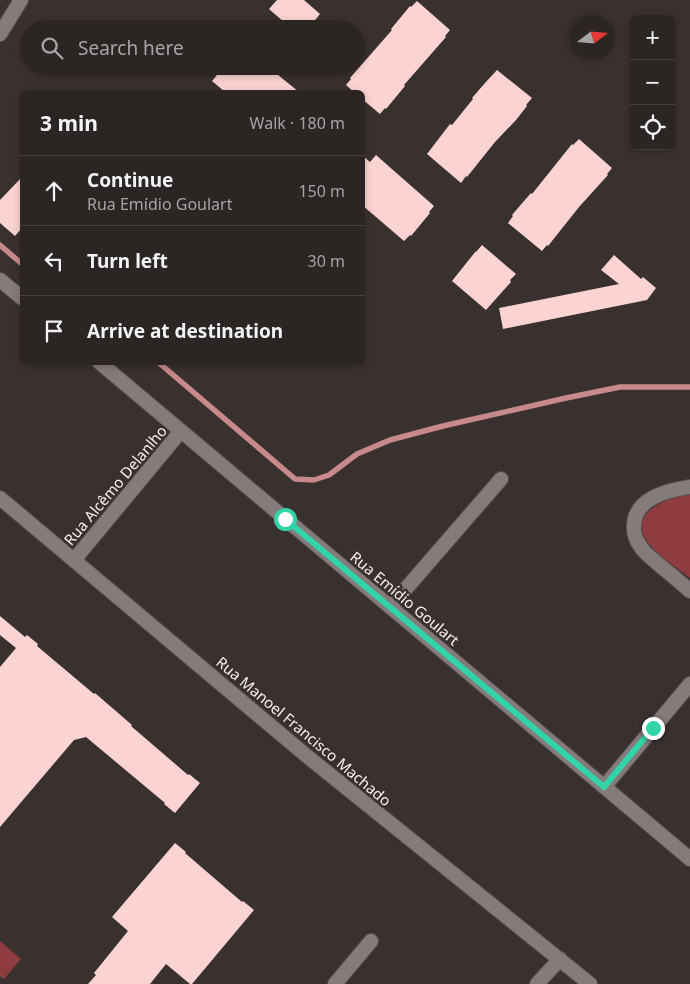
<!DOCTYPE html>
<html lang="en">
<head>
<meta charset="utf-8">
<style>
  body { margin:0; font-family:"Noto Sans",sans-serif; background:#373131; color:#f1f3f6 }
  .controls { position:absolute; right:15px; top:15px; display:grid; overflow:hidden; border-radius:8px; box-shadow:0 2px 8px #0003 }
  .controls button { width:45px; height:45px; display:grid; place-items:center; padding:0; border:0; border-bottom:1px solid #474241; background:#2b2524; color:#f1f3f6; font:25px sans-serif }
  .compass { position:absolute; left:570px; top:15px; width:45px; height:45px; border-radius:50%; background:#2b2524; box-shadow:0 2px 8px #0003; rotate:74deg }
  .stop { position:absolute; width:15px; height:15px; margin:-11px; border:4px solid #31d4a9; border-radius:50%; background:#fff }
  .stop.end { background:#31d4a9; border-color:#fff; box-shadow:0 1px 5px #0008 }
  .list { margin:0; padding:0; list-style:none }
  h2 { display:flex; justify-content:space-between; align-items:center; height:65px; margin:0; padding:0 20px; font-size:21px }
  h2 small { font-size:16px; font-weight:400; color:#a6a5a6 }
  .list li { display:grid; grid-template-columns:32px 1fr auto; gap:15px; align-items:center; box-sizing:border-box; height:70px; padding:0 20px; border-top:1px solid #474241 }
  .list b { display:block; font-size:19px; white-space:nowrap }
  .list p { margin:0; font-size:16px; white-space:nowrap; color:#a6a5a6 }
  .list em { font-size:16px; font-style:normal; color:#a6a5a6 }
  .icon { flex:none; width:28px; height:28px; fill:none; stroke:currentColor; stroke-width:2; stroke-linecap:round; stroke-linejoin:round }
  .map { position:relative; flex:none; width:690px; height:984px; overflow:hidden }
  .search { position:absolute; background:#2b2524; box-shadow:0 2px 8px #0003; left:20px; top:20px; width:345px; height:55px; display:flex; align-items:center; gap:12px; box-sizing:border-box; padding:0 18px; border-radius:28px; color:#a6a5a6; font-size:19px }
  .panel { position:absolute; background:#2b2524; box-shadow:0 2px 8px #0003; left:20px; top:90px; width:345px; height:275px; border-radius:8px }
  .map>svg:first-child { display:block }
  .green { fill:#8e3c40 }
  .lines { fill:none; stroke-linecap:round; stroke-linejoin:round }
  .stream { stroke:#c8898a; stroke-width:5.5 }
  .building { fill:#fbd3d2 }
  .minor-casing { stroke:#575150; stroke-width:16 }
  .tertiary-casing { stroke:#575150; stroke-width:16 }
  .minor { stroke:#857b7b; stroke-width:14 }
  .tertiary { stroke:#857b7b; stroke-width:14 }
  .route { stroke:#31d4a9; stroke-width:6 }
  .labels { text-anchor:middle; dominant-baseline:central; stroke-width:5; stroke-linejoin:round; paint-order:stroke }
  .street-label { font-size:15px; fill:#f5efef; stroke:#393130 }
</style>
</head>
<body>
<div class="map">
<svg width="690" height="984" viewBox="0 0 690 984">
  <rect width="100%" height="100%" fill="#393130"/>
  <path class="green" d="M690,494v84c-12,-9 -30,-21 -39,-32 -29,-31 14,-48 39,-52z
    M0,941l21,18 -17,20 -4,-3z"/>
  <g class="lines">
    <path class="stream" d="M0,245l22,19
      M158,362l137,117 19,1 15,-5 28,-21 33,-14 53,-14 123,-28 54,-11h70"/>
  </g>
  <path class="building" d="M277,0h27l16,14 -12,15h-16l-23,-20z
    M417,1l33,29 -5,6 1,1 -42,48 1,1 -19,23 -1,-1 -5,6 -18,-15v-7h-8l-8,-7 5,-6 -1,-1 42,-48 -1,-1 19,-23 1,1z
    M208,66h59l32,26h-74l-13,-11 5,-6z
    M497,70l35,28 -6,7 1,1 -11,14 -21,22 -28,35 -1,-1 -5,7 -34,-29 23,-30 2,1 21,-26 -1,-1 13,-15z
    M579,139l33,29 -5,6 1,1 -29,32 -31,39 -1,-1 -5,6 -34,-28 5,-7 -1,-1 12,-14 7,-8 1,1 40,-50 1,1z
    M362,155l8,7 6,-7 58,51 -5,6 1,1 -19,23 -1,-1 -6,6 -42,-36z
    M22,177v51l-7,8 -15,-13v-23z
    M482,245l34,29 -6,6 1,2 -25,28 -34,-29 24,-30v1z
    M614,255l27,24 2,-2 13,11 -9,12 -144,29 -4,-21 120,-24 -18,-14z
    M0,616l25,21 2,-2 11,9 -1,2 57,48 1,-1 37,32 -1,1 57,49 1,-1 11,9 -25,30 -11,-9 1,-1 -79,-66 -12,3 -74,87v-160l16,-19 -16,-13z
    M175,843l11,9 -1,1 57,49 1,-1 11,9 -62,74h-2l-24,-20 -16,20h-62l8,-9 -2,-2 34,-42 -16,-14z"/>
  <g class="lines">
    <defs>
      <path id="minor" d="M0,280l22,18
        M99,362l591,497
        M690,487c-21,3 -55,11 -56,38 -1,10 3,17 9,25 4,5 10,9 14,13 11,9 22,18 33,28
        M0,498l308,259 282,227
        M74,560l107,-129
        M390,607l111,-128
        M604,787l86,-103
        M335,984l36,-43
        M537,984l23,-25"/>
      <path id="tertiary" d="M0,34l21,-34"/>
    </defs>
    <use href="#minor" class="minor-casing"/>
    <use href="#tertiary" class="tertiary-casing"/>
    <use href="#minor" class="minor"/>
    <use href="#tertiary" class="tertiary"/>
  </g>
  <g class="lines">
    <path class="route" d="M285,519l319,268 49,-59"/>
  </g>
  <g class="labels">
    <g class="street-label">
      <text transform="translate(115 485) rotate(-50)">Rua Alcêmo Delanlho</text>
      <text transform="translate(405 598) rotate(40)">Rua Emídio Goulart</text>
      <text transform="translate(304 731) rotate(40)">Rua Manoel Francisco Machado</text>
    </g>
  </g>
</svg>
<div class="controls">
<button>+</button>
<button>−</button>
<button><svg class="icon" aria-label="locate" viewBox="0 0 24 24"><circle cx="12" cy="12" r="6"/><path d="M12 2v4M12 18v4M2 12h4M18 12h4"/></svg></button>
</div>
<svg class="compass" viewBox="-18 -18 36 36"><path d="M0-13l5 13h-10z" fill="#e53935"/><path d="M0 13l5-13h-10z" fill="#a6a5a6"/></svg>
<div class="stop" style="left:285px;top:519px"></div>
<div class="stop end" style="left:653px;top:728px"></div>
<div class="search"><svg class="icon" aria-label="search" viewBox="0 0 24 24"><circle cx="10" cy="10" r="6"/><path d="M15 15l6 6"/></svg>Search here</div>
<section class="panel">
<h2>3 min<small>Walk · 180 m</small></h2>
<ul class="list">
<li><svg class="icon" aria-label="ahead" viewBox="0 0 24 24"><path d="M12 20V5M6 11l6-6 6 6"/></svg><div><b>Continue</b><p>Rua Emídio Goulart</p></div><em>150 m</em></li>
<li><svg class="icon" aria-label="left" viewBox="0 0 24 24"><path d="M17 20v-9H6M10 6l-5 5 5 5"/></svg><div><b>Turn left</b></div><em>30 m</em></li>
<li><svg class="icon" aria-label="arrive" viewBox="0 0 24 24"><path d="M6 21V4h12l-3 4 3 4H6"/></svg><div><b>Arrive at destination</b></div></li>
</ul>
</section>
</div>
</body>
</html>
